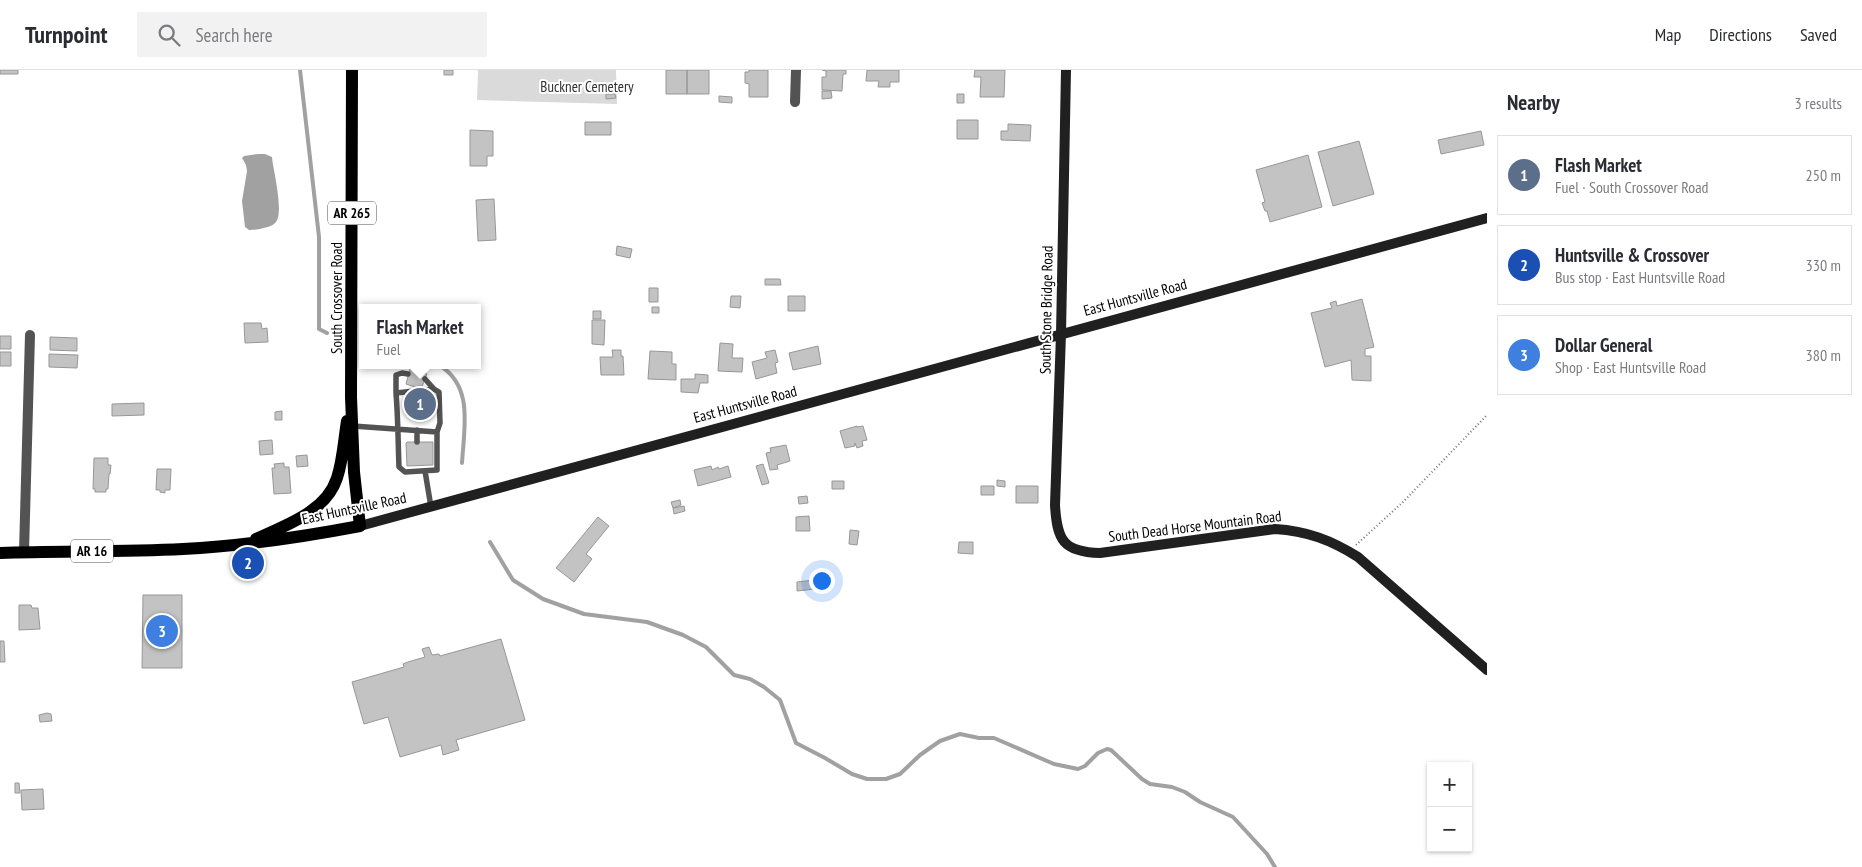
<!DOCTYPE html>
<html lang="en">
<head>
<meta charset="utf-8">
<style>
  body { margin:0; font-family:"PT Sans Narrow",sans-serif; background:#f2f2f3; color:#2b2b33 }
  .controls { position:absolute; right:15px; bottom:15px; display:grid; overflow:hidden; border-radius:0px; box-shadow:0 1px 4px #0004 }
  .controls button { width:45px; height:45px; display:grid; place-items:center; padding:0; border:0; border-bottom:1px solid #e1e1e2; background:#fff; color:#2b2b33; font:25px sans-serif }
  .you { position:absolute; left:821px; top:510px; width:18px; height:18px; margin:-12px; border:4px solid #fff; border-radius:50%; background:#1a73e8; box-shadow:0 0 0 8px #1a73e833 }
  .badge { display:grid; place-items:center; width:32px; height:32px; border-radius:50%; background:#d93025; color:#fff; font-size:16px; font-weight:700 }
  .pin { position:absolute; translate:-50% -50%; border:2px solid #fff; box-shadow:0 1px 5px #0006 }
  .popup { position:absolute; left:359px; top:234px; width:122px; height:65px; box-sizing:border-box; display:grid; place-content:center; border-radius:0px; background:#fff; filter:drop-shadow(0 1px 4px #0005); font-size:16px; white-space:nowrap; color:#7c7c81 }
  .popup b { font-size:19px; color:#2b2b33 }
  .popup::after { content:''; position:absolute; left:50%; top:100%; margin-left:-10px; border:10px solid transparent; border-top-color:#fff }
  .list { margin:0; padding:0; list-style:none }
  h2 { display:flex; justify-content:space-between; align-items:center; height:65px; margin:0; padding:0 20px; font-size:21px }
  h2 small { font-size:16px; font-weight:400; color:#7c7c81 }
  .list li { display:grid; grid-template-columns:32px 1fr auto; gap:15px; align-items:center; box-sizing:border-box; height:80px; margin:0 10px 10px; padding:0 10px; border:1px solid #e1e1e2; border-radius:0px }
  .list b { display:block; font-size:19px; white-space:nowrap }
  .list p { margin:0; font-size:16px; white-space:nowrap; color:#7c7c81 }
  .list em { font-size:16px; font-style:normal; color:#7c7c81 }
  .icon { flex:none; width:28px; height:28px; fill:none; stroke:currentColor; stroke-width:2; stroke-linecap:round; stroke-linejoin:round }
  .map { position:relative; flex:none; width:1487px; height:797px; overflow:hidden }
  header { display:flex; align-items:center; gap:30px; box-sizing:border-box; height:70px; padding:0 25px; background:#fff; border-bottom:1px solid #e1e1e2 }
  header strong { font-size:24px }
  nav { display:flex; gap:28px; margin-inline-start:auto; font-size:18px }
  .search { width:350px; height:45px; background:#f2f2f3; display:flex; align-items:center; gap:12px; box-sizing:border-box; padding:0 18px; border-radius:0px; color:#7c7c81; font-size:19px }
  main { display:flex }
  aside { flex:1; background:#fff }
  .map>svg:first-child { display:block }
  .green { fill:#dadada }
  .water { fill:#a1a1a1 }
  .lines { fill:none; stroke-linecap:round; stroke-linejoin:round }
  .stream { stroke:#a1a1a1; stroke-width:4 }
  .building { fill:#c3c3c3; stroke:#979797 }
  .path { stroke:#757575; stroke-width:2; stroke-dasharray:1 2.5; stroke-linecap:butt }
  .lane { stroke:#535353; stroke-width:5.5 }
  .street { stroke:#535353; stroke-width:10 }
  .secondary { stroke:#202020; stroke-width:10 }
  .primary { stroke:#000; stroke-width:12 }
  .labels { text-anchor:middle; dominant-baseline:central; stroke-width:4; stroke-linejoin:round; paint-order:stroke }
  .shield { fill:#fff; stroke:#4c4c4c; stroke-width:1 }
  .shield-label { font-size:14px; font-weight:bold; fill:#000 }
  .park-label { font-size:15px; fill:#313131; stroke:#fff }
  .street-label { font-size:15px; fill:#000; stroke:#fff }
</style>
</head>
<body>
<header>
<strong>Turnpoint</strong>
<div class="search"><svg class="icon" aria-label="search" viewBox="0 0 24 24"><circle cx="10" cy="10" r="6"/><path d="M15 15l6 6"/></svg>Search here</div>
<nav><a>Map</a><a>Directions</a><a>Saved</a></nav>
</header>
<main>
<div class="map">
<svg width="1487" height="797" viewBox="0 0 1487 797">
  <rect width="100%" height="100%" fill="#fff"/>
  <path class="green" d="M478,0h138l1,34 -140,-4z"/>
  <path class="water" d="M258,84h7l7,3c1,13 13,57 3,66 -5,5 -19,7 -26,7l-4,-3 -3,-26 5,-30 -1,-6 -4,-7 2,-2z"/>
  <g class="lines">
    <path class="stream" d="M300,0l19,167v92l8,4
      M439,295c35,21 25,63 23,98
      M490,472l23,38 30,19 41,15 63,8 36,13 23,12 28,28 16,4 14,8 16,13 16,43 29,15 27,16 15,5h19l14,-5 20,-19 20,-14 20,-7 19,4h15l60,26 24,5 7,-3 13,-13 9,-4 4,1 31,29 8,5 22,3 13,5 15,10 33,15 34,37 8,13"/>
  </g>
  <path class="building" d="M0,0h18v4h-18z
    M444,0h9v5h-9z
    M666,0h21v24h-21z
    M687,0h22v24h-22z
    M749,0h19v27h-19v-13l-4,-1v-11h4z
    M822,0h24v4h-3l-1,17 -20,-1v-13h4v-6z
    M867,0h32v12h-9v5h-12l1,-6h-13z
    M975,0h30l-1,27h-24l1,-20h-7z
    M822,21h9l1,7 -10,1z
    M606,24h9l1,4 -10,1z
    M957,24h7v9h-7z
    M719,26l13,1v6l-13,-1z
    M957,50h21v19h-21z
    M585,52h26v13h-26z
    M1008,54l23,1 -1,16 -29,-1v-9h7z
    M470,60l23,1v25h-6v10h-17z
    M1481,61l3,14 -43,9 -3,-14z
    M1359,71l15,53 -41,12 -15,-54z
    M1308,85l14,52 -52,15 -3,-11h-2l-3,-8 3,-1 -9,-32z
    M494,129l2,41 -18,1 -2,-41z
    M617,176l15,3 -2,9 -14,-3z
    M765,209h15l1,6h-16z
    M649,218h9v14h-9z
    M731,226h10l-1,12 -10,-1z
    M788,226h17v15h-17z
    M1362,229l12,48 -9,2v7h6v25l-19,-1 -1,-20 -26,7 -14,-54 21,-5 -2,-5 6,-2 1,5z
    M652,237h7v6h-7z
    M593,241h8v8h-8z
    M592,250h13l-1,25 -12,-1z
    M244,253h17l1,6 5,-1 1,14 -23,1z
    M0,266h11v13h-11z
    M50,267l27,1v13l-27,-1z
    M720,273l13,1 -1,14h11l-1,14 -24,-1z
    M818,276l3,18 -28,6 -4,-17z
    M612,280h9v6h2l1,19h-23l-1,-18h13z
    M775,280l3,12 -3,1 2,10 -21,6 -4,-17 15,-4 -2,-6z
    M650,281l22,1v12h4v16l-28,-1z
    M0,282h11v14h-11z
    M49,284l29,1 -1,13 -28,-1z
    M410,299l17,5 -6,15 -15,-5z
    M695,304l13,1v8h-8l-2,10 -17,-1v-13h14z
    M435,323v20l-29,2 -1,-21z
    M144,333v12l-32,1v-12z
    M282,341v9h-7v-8z
    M857,356v1l6,-1 4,14 -5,1 1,5 -6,2 -2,-5v3l-10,2 -5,-17z
    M272,370l1,14 -13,1 -1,-14z
    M407,372h26v23l-26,1 -1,-23z
    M786,375l4,16 -13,4 1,4 -8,1 -4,-17 5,-1 -1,-4z
    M307,385l1,11 -11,1 -1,-11z
    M94,388h14v7h3l-1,9h-1l-1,15h-2v3h-11v-3h-2z
    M284,393v4h5l2,26 -17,1 -2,-26h3l-1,-4z
    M763,394l6,19 -7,2 -6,-19z
    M711,396l1,4 6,-3 1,2 9,-3 3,11 -33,9 -4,-16z
    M157,399h14l-1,21h-5v3l-5,-1v-2h-4z
    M997,410l8,1v6l-8,-1z
    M832,411h12v8h-12z
    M981,416h13v9h-13z
    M1016,416h22v17h-22z
    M807,426l1,7 -9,1 -1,-7z
    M680,430l1,5 -8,3 -2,-6z
    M684,436l1,5 -11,3 -1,-6z
    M809,446l1,15h-14v-14z
    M598,447l11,9 -23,28 6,5 -18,23 -18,-14z
    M850,460l9,1 -2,14 -8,-1z
    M959,472h14v12l-15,-1z
    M814,510l1,9 -18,2v-9z
    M143,525h39v73h-40z
    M19,535h12l1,3h6l2,21 -21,1z
    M501,569l24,81 -69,20 3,10 -16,5 -2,-10 -41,12 -12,-40 -24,7 -12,-42 52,-15 -1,-3 5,-2 17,-5 -3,-8 7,-2 3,8 7,-1 1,2z
    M0,571h4l1,21h-5z
    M47,643l4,1 1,7 -12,1 -1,-7z
    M15,713h4l1,10h-5z
    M43,719l1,20 -22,1 -1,-20z"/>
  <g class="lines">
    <path class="path" d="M1356,475l47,-43 84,-87"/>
    <path class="lane" d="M425,309l9,10
      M396,323v-18l6,-2 6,1
      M353,356l84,6v38l-32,2 -6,-5c-1,-25 -1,-50 -3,-74l38,-4 5,3 1,31 -3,9
      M417,360v12
      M425,401l6,36"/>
    <path class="street" d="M795,32l1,-32
      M24,482l6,-217"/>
    <path class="secondary" d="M1066,0l-5,264 -6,171c2,35 8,47 45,48l175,-24c32,2 56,11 83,28l129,113
      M360,456l1127,-308"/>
    <path class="primary" d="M256,469c30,-14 70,-27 81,-61 6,-18 7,-39 10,-57
      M0,483c61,-2 122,-1 183,-4 59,-3 119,-12 177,-23l-6,-54 -3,-75 1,-327"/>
  </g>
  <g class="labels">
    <g class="shield">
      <rect x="328" y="131.5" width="48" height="23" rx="4"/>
      <rect x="71" y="469.5" width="42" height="23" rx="4"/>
    </g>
    <g class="shield-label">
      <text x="352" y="143">AR 265</text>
      <text x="92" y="481">AR 16</text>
    </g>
    <g class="park-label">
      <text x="587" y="16">Buckner Cemetery</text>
    </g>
    <g class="street-label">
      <text transform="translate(1135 227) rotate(-15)">East Huntsville Road</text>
      <text transform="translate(336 228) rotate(-90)">South Crossover Road</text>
      <text transform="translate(1046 240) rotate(-89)">South Stone Bridge Road</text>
      <text transform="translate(745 334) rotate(-15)">East Huntsville Road</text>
      <text transform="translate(354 438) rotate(-12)">East Huntsville Road</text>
      <text transform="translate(1195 456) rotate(-7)">South Dead Horse Mountain Road</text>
    </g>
  </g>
</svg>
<div class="controls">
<button>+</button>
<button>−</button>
</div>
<div class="you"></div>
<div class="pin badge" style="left:420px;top:334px;background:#5c6f8a">1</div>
<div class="popup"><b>Flash Market</b>Fuel</div>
<div class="pin badge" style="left:248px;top:493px;background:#1a4fb4">2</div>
<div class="pin badge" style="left:162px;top:561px;background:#3f7fe0">3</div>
</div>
<aside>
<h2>Nearby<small>3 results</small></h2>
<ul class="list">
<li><span class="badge" style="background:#5c6f8a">1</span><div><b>Flash Market</b><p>Fuel · South Crossover Road</p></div><em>250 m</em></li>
<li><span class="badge" style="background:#1a4fb4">2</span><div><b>Huntsville &amp; Crossover</b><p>Bus stop · East Huntsville Road</p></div><em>330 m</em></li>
<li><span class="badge" style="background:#3f7fe0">3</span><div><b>Dollar General</b><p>Shop · East Huntsville Road</p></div><em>380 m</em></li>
</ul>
</aside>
</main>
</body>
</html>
